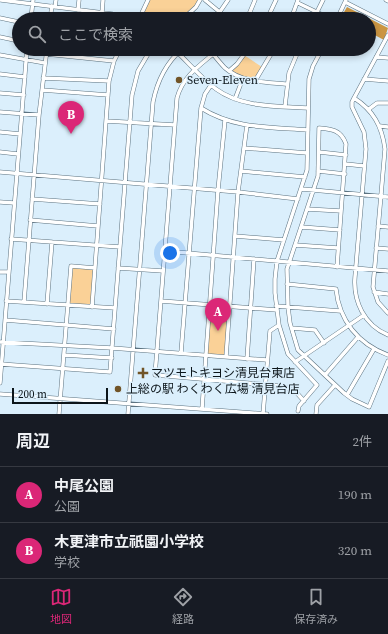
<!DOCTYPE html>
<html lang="ja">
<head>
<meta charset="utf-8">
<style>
  body { margin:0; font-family:"Source Serif 4","Noto Sans JP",serif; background:#242831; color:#f1f3f6 }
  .scale { position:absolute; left:12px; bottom:10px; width:96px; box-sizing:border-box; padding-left:4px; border:2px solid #0c151a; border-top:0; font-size:11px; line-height:14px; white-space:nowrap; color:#0c151a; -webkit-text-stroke:3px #dbeffc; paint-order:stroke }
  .you { position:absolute; left:170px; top:253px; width:14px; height:14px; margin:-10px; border:3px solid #fff; border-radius:50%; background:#1a73e8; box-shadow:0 0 0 6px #1a73e833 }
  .badge { display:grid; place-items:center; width:26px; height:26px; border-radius:50%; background:#db2777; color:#fff; font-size:13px; font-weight:700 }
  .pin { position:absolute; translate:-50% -33px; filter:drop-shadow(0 1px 2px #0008) }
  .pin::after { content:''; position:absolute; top:21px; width:14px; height:12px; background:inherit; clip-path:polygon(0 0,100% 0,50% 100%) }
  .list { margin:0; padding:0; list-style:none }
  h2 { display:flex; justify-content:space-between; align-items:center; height:52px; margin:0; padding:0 16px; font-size:17px }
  h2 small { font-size:13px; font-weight:400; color:#9ea1a6 }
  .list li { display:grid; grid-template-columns:26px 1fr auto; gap:12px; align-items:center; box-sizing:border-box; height:56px; padding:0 16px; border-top:1px solid #363941 }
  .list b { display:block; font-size:15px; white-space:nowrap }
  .list p { margin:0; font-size:13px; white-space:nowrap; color:#9ea1a6 }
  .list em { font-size:13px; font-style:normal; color:#9ea1a6 }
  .icon { flex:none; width:22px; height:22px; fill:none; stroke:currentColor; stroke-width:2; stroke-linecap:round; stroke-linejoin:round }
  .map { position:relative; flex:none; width:388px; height:414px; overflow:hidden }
  .search { position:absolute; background:#171b24; box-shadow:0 2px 6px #0003; left:12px; right:12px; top:12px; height:44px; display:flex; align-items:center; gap:10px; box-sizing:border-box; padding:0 14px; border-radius:22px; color:#9ea1a6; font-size:15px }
  .sheet { height:164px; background:#171b24 }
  nav { display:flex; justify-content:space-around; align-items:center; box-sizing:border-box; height:56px; border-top:1px solid #363941; background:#171b24; font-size:11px; color:#9ea1a6 }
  nav a { display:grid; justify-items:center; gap:2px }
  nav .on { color:#db2777 }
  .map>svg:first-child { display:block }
  .green { fill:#fad197 }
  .water { fill:#cb9643 }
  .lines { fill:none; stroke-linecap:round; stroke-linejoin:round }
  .minor-casing { stroke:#5c7381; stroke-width:4.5 }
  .minor { stroke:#fff; stroke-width:3.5 }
  .poi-dot { fill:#715427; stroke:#dbeffc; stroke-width:1.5 }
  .labels { text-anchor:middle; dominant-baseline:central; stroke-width:3; stroke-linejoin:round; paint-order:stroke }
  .poi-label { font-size:12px; fill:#0c151a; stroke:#dbeffc; text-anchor:start }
</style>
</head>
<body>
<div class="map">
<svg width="388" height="414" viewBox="0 0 388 414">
  <rect width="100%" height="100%" fill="#dbeffc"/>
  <path class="green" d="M148,0h52l-4,7 -14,12h-43z
    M244,55l18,12 -7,14 -26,-10z
    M71,266l24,2 -3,39 -24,-2z
    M209,304l21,2 -4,51 -20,-2z"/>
  <path class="water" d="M347,7l41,21 -4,12 -15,-8v-13h-29z"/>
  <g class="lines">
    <defs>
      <path id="minor" d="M1,0l111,14 16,5
        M205,0l23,19
        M386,0l2,1
        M345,2l43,22
        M298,3l33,16
        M55,7l1,-7
        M78,10l1,-10
        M317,12l6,-12
        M102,13l1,-13
        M0,18l19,4
        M31,19l2,-19
        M50,19l2,-13
        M139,19l9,-19
        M183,19l13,-12 4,-7
        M215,19l13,-19
        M247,19l8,-19
        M267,19l9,-19
        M291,19l7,-19
        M337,19l9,-19
        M388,35l-34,63 -2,4v5l12,25 2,17 -11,128c-2,24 9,48 33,58
        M0,37l19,4
        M174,49c14,13 27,29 42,40 26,19 62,17 92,19
        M219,49c-17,15 -36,26 -42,49l-22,277 127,11 13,5 9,10
        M46,54l68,7
        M213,54c4,5 8,10 12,14 17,15 42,14 62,16
        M0,55l45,8
        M376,57l12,1
        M229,71l8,-7 11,-15
        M0,74l25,3
        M43,78l66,3
        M364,79l24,2
        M255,81l19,-32
        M42,90l66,5
        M0,93l24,2
        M354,98c19,12 28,28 31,51l-12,138 5,15 10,11
        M235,99l8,-21
        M285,106l4,-33 10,-24
        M201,108c33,21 69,19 107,22
        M369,109l8,-6h11
        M0,112l39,3
        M106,121l69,4
        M380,126l8,1
        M0,132l20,2
        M244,148l63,5
        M0,152l18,2
        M319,152l27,3
        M346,164l18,2
        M241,171l64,6
        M318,171l27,3
        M0,172l238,20 60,7
        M302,189l86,8
        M32,199l68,5
        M0,202l14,1
        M307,209l34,2
        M30,220l68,6
        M378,226l10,1
        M301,227l39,3
        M235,236l49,4
        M11,239l109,8
        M295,245l43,3
        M376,248l12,1
        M165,251l223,20
        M337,267l9,-123c-5,-14 -14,-15 -27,-16l-1,48 -31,93 1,38 2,16 8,27 46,43 8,6 17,8 19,-46
        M118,268l45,3
        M0,272h9
        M287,284l49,5c3,31 22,55 52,66
        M374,292l14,2
        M6,301l109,7
        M161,301l116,9
        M24,302l15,-187 8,-66
        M47,304l5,-62
        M276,306l64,5
        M92,307l17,-226 5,-20 6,-12
        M5,320l109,9
        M292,328l23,2 9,13
        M0,342l112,6 155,12
        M181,353l20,-245 4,-14 6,-9
        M64,355l48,3
        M226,357l12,-165 9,-67
        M247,359l7,-100
        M295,362l69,-47
        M0,364l110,8 22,-277 6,-24 13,-22
        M325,375l33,-38
        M0,383l27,-334
        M0,394l267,20
        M347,395l27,-46
        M202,409l16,-219 7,-70
        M298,411l1,-5 18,-21 -29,-31 -9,-29 -4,-32v-14l2,-18 30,-91 2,-91 4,-13 9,-17
        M59,414l12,-148 24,2
        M128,414l25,-312c4,-20 13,-39 29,-53
        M263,414l7,-83 9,-6
        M316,414l1,-9 18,-20"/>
    </defs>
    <use href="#minor" class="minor-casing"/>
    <use href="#minor" class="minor"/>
  </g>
  <g class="poi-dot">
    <circle cx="179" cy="80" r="4"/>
    <path d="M141 367h4v4h4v4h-4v4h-4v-4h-4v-4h4z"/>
    <circle cx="118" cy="389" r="4"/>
  </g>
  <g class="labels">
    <g class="poi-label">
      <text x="187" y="80">Seven-Eleven</text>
      <text x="151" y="373">マツモトキヨシ清見台東店</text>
      <text x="126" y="389">上総の駅 わくわく広場 清見台店</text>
    </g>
  </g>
</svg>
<div class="scale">200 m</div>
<div class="you"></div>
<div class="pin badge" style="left:218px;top:331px">A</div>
<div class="pin badge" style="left:71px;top:134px">B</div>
<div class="search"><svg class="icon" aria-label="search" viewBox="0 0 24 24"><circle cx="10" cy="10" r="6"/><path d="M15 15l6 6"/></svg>ここで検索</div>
</div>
<section class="sheet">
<h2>周辺<small>2件</small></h2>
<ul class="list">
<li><span class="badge">A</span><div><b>中尾公園</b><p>公園</p></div><em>190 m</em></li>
<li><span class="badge">B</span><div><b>木更津市立祇園小学校</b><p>学校</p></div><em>320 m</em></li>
</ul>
</section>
<nav>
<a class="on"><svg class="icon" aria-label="map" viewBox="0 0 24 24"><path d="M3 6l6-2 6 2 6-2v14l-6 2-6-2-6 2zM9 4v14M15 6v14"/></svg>地図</a>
<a><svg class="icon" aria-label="directions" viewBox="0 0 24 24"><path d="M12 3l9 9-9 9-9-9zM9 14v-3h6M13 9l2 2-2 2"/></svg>経路</a>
<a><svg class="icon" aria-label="saved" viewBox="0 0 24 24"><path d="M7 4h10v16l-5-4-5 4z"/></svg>保存済み</a>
</nav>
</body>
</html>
